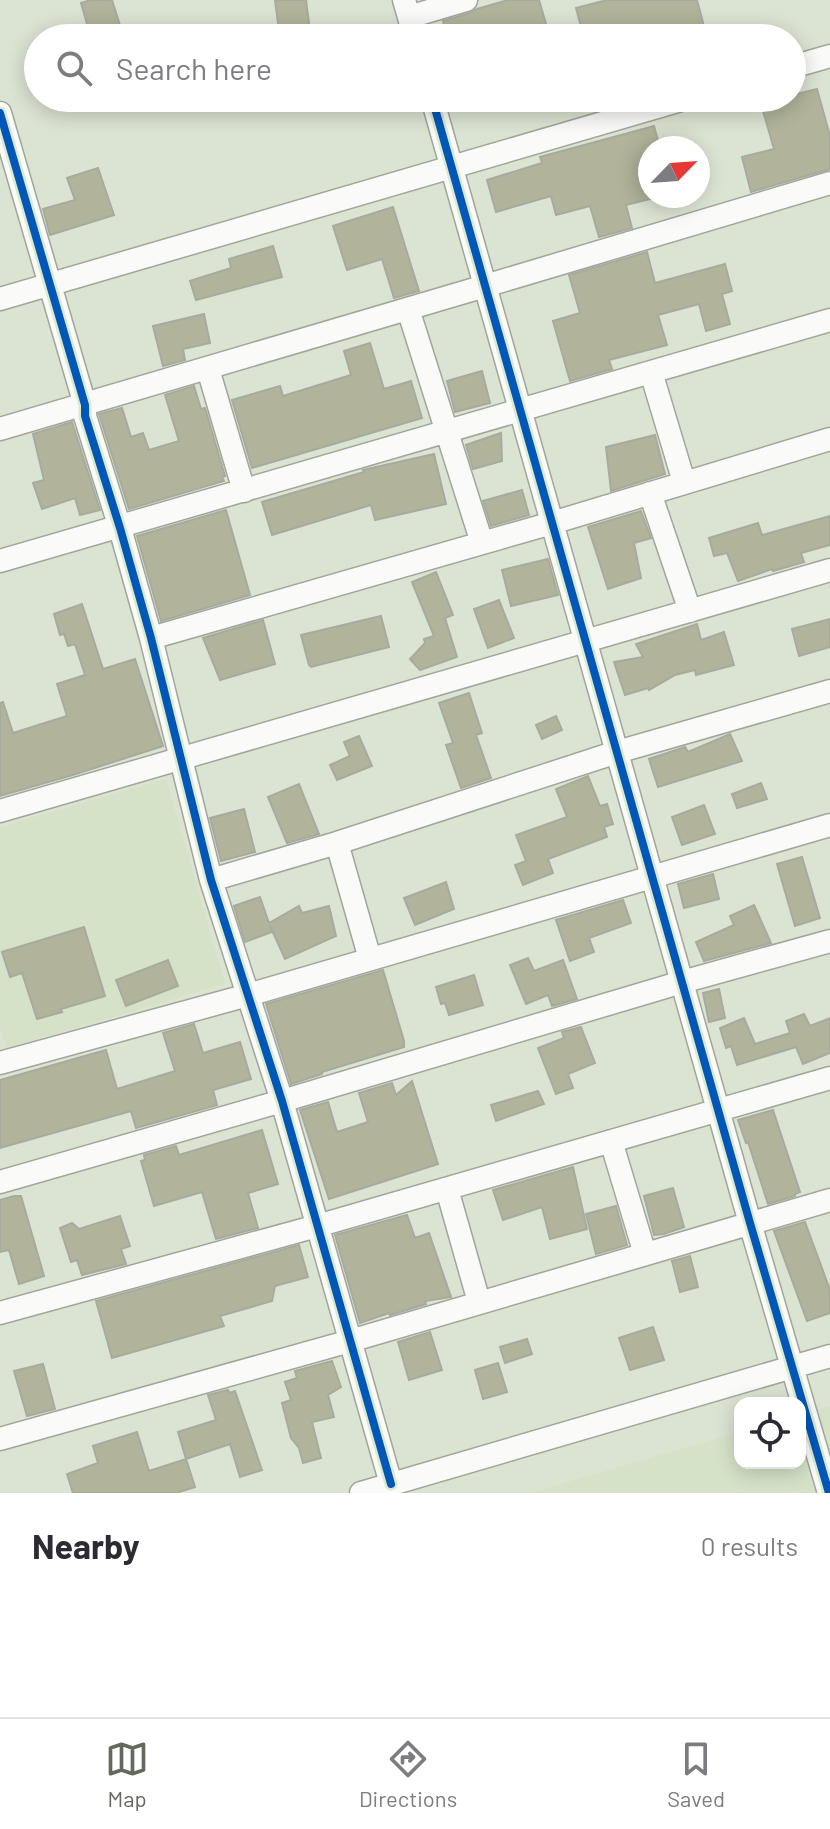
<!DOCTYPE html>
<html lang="en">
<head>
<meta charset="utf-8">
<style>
  body { margin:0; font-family:Barlow,sans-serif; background:#f2f2f3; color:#2b2b33 }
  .controls { position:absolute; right:24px; bottom:24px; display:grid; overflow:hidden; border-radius:16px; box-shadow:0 4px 20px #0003 }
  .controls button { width:72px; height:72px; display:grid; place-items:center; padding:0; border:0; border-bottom:2px solid #e1e1e2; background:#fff; color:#2b2b33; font:40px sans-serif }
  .compass { position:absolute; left:638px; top:136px; width:72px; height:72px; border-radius:50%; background:#fff; box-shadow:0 4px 20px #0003; rotate:65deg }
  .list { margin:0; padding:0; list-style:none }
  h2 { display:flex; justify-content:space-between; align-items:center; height:104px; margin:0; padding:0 32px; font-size:34px }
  h2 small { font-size:26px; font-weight:400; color:#7c7c81 }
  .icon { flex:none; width:44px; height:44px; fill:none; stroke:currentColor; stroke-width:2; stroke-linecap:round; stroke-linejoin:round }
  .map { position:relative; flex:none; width:830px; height:1493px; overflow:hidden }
  .search { position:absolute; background:#fff; box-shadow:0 4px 20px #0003; left:24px; right:24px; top:24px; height:88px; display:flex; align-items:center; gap:20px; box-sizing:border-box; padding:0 28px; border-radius:44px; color:#7c7c81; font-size:30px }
  .sheet { height:224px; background:#fff }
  nav { display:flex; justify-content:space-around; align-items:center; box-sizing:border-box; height:112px; border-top:2px solid #e1e1e2; background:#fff; font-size:22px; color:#7c7c81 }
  nav a { display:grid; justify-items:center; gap:4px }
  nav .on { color:#63695d }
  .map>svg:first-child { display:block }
  .built { fill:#d5e2c8 }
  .building { fill:#b1b49a; stroke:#a7ab9e; stroke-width:2 }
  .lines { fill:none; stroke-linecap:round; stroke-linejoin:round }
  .minor-casing { stroke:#a1a69a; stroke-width:25 }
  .minor { stroke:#fafbf8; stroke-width:22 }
  .cycleway-casing { stroke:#dbe9cd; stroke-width:13 }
  .cycleway { stroke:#0057b8; stroke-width:8 }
</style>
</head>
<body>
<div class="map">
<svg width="830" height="1493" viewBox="0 0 830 1493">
  <rect width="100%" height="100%" fill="#dbe3d3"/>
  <path class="built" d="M166,779l59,205 -219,64 -6,-20v-201z
    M830,1406v87h-300l210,-61v31h60v-48z"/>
  <path class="building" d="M91,0h21l12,38h-33l-10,-35z
    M275,0h31l5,38h-31z
    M508,0h31l11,38h-103l-4,-17 27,-8 7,-4z
    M607,0h90l10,38h-123l-8,-30z
    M817,89l13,47v33l-79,23 -9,-35 32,-8 -13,-45 22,-6h9v-3z
    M654,126l6,22h-10v48l4,2 -28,7 6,23 -33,9 -9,-31 -34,9 -5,-19 -55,16 -9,-32 55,-17 -2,-6z
    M98,168l16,47 -64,20 -7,-26 32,-9 -8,-22z
    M393,207l26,84 -25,7 -12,-39 -35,11 -14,-44z
    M273,246l9,31 -86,23 -6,-19 41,-13 -2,-9z
    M647,252l8,31 70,-19 7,27 -10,3 8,30 -24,7 -7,-27 -41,11 9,30 -58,15 3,9 -42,12 -17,-60 27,-8 -11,-38z
    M204,314l6,29 -27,6 2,11 -22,6 -10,-40z
    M370,343l14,46 27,-8 11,37 -170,50 -20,-68 48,-14 3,10 68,-21 -7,-24z
    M482,371l8,32 -35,9 -8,-31z
    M194,386l7,23 4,-1 20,68 -3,1 2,4 -95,28 -30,-95 23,-6 9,29 12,-4 6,17 30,-9 -14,-46z
    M72,422l28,88 -20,5 -5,-17 -33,11 -9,-26 11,-3 -11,-46z
    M501,433l1,28 -29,8 -7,-24z
    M655,435l10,39 -54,17 -5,-44z
    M434,454l12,50 -71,16 -4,-15 -99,30 -10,-33 102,-30 -1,-2z
    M522,490l7,25 -38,11 -8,-25z
    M226,510l24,85 -89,26 -24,-85z
    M641,511l10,27 -17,5 7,35 -33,11 -20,-62z
    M830,516v29l-29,8 3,9 -31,9 -1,-2 -34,12 -11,-28 -13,3 -5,-18 49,-15 4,12z
    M548,559l10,36 -47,11 -9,-36z
    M436,572l17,43 -8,3 12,39 -37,13 -10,-11 15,-16 -1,-4 10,-3 -22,-54z
    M499,600l15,38 -26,10 -14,-39z
    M82,604l21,65 32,-10 28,87 -87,28 -76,22v-93l3,-1 10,31 54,-17 -10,-32 28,-9 -10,-31 -7,2 -4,-12 -4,1 -6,-21z
    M381,616l8,31 -78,20 -2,-2 -8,-30z
    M830,619v28l-31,9 -7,-27z
    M263,620l12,44 -55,16 -17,-42z
    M697,624l4,16 23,-8 10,33 -38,10 -1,-5 -20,5 -26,15 -1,-2 -23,7 -11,-33 29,-5 -7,-13z
    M469,693l13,40 -6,2 15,43 -30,10 -15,-43 7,-2 -14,-40z
    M556,716l6,14 -20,9 -6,-14z
    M730,734l12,27 -84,26 -9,-28 36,-12 3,5z
    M359,736l13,30 -35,14 -7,-15 20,-9 -6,-14z
    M588,776l12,30 7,-2 6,20 -9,3 3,10 -59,22 5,14 -30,12 -8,-20 11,-4 -10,-26 51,-18 -11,-28z
    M761,783l6,16 -30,9 -5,-14z
    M299,784l20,50 -32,9 -19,-46z
    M704,805l11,29 -33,11 -10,-28z
    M244,809l11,43 -34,9 -11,-43z
    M802,857l18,61 -25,8 -18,-62z
    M713,874l6,25 -35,9 -6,-24z
    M446,882l8,27 -39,16 -11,-27z
    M260,897l9,26 30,-17 3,7 27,-7 7,30 -51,23 -15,-33 2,6 -27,10 -11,-36z
    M623,900l8,23 -42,15 5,14 -24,9 -14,-41z
    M754,905l17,38 -67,18 -8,-19 38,-17 -4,-9z
    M84,927l21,69 -44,13 1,3 -25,7 -15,-46 -12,4 -8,-25z
    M528,958l6,13 29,-11 14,39 -25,7 -4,-11 -22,9 -16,-39z
    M168,960l10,26 -52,20 -10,-26z
    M383,970l21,71v6l-82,25v2l-31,10 -25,-80z
    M474,975l9,30 -34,10 -4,-12 -4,1 -5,-17z
    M719,989l6,29 -16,4 -6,-29z
    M804,1014l6,12 20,-8v35l-27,11 -7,-17 -59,18 -6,-19 -5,2 -6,-20 24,-10 11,26 35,-11 -4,-12z
    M194,1024l9,29 37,-11 11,37 -38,11 4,15 -81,23 -5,-17 -131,37v-68l106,-30 11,39 58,-18 -12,-38z
    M581,1027l14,36 -27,11 5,14 -17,6 -18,-46 26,-10 -2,-6z
    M412,1081l26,83 -109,35 -29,-89 28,-8 9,30 31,-10 -9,-29 33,-10 4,12z
    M538,1091l6,13 -48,17 -5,-16z
    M773,1110l27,82 -5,2v2l-27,8 -20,-62 -2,1 -8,-23z
    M262,1130l16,54 -30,9 10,35 -42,11 -14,-47 -48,14 -13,-45 4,-1 -1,-5 32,-9 3,9z
    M573,1167l14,62 -37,10 -8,-32 -39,13 -10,-30z
    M673,1188l11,39 -20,7 -10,1 -10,-39z
    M14,1196h7l23,80 -25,8 -10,-34 -9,2v-52z
    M616,1206l11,39 -31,9 -10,-40z
    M407,1215l8,23 14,-5 22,64 -26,4 1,3 -36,11 -1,-2 -29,10 -25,-88z
    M120,1216l10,30 -9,3 5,15 -44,11 -5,-15 -6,2 -11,-34 12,-5 7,6z
    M805,1222l25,68v23l-23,8 -33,-90z
    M299,1245l9,32 -33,9 -3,15 -52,15 4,10 -112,32 -16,-57z
    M690,1256l8,31 -18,5 -8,-31z
    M653,1327l11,33 -34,10 -11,-32z
    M430,1332l12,38 -33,10 -11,-38z
    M527,1339l5,15 -27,9 -5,-16z
    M332,1361l9,26 -13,8 6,22 -22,5 9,36 -18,5 -4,-15 -8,-10 -9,-35 9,-3 -6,-18 12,-4 -2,-7z
    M498,1363l9,29 -24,7 -8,-29z
    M43,1364l12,45 -28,7 -13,-45z
    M228,1390l2,3 5,-2 27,79 -22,7 -10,-33 -44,15 -8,-27 38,-12 -8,-25z
    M137,1432l12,39 37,-12 9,28 -19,6h-103l-6,-19 31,-11 -5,-17z"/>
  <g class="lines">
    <defs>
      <path id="minor" d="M404,0l11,38
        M409,17l57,-17
        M792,67l38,-11
        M432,98l318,1125 79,270
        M0,113l85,292v11l35,112 31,110 60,242 71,221 109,383
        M0,299l688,-201
        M408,309l74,234
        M208,369l36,122
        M651,372l33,110
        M0,429l485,-143 345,-103
        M650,493l40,118
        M0,561l830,-241
        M151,638l401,-115 278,-84
        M0,811l830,-241
        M337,843l33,116
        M211,880l126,-37 280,-91 213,-61
        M0,1063l248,-68 582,-170
        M611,1141l34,113
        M0,1182l282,-81 400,-119 148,-41
        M447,1189l32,113
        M0,1313l317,-87 513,-148
        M0,1439l350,-98 480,-141
        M361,1493l469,-137"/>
    </defs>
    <use href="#minor" class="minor-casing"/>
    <use href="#minor" class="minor"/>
    <defs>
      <path id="cycleway" d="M432,98l318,1125 79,270
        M0,113l85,292v11l35,112 31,110 60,242 71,221 109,383"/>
    </defs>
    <use href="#cycleway" class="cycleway-casing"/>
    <use href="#cycleway" class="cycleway"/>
  </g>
</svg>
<div class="controls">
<button><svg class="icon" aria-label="locate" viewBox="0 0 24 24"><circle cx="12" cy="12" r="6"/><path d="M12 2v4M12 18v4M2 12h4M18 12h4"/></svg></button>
</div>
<svg class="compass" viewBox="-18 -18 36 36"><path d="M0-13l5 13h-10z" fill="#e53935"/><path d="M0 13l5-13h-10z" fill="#7c7c81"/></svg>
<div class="search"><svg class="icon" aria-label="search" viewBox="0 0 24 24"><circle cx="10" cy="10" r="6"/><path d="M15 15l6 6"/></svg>Search here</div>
</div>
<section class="sheet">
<h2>Nearby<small>0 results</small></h2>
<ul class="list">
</ul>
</section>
<nav>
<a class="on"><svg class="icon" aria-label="map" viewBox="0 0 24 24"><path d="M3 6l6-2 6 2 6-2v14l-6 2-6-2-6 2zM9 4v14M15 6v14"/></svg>Map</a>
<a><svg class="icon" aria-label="directions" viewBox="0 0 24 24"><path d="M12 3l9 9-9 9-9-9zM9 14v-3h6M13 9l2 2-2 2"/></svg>Directions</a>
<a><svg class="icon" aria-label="saved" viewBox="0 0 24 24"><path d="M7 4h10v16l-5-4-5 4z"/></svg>Saved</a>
</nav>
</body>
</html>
